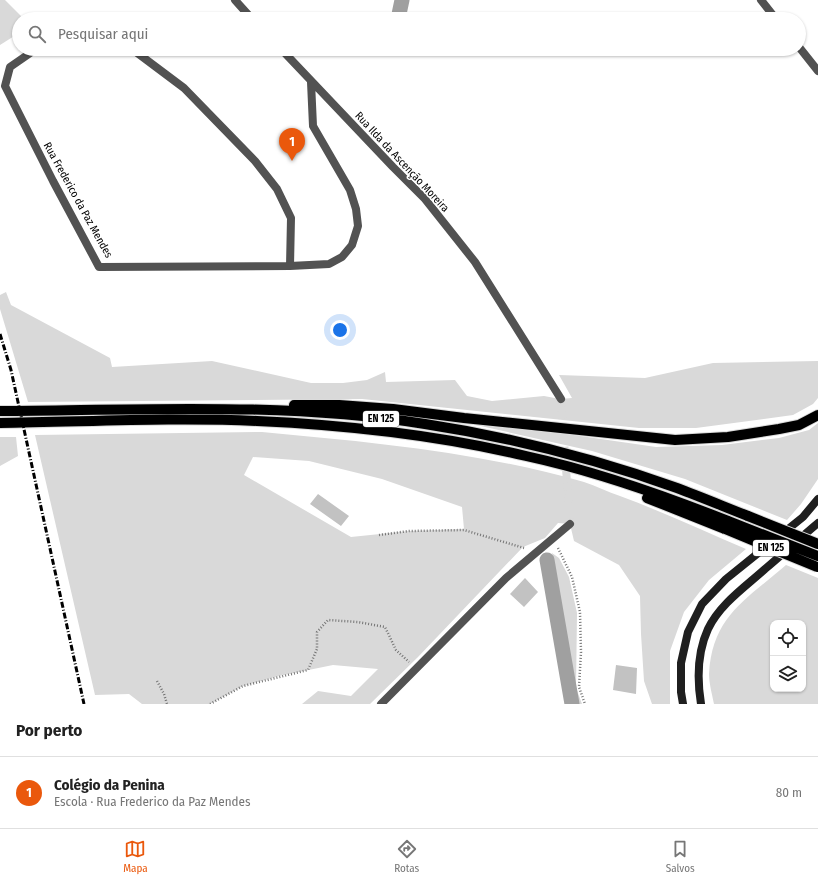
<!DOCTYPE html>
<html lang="pt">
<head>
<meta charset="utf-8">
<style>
  body { margin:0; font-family:"Fira Sans Condensed",sans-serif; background:#f2f2f2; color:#222 }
  .controls { position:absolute; right:12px; bottom:12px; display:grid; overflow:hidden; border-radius:8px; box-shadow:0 1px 3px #0004 }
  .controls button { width:36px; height:36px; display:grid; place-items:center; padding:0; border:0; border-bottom:1px solid #e0e0e0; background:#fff; color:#222; font:20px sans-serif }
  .you { position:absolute; left:340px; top:330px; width:14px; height:14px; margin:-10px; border:3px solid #fff; border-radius:50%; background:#1a73e8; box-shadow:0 0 0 6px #1a73e833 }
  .badge { display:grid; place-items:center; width:26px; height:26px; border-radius:50%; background:#ea580c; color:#fff; font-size:13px; font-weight:700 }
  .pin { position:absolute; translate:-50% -33px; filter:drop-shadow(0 1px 2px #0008) }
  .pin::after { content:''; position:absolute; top:21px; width:14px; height:12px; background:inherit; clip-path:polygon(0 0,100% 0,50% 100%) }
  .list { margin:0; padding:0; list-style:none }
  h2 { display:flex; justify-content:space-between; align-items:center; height:52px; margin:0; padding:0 16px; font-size:17px }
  h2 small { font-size:13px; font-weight:400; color:#767676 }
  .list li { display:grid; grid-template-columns:26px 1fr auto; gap:12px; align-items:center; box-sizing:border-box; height:72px; padding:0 16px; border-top:1px solid #e0e0e0 }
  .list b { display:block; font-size:15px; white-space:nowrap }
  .list p { margin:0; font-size:13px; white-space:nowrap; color:#767676 }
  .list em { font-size:13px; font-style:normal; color:#767676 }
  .icon { flex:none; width:22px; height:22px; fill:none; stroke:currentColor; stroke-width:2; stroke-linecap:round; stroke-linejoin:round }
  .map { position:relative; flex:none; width:818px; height:704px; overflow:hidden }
  .search { position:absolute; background:#fff; box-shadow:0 1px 3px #0004; left:12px; right:12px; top:12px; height:44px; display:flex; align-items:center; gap:10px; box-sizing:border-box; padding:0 14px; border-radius:22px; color:#767676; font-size:15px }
  .sheet { height:124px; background:#fff }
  nav { display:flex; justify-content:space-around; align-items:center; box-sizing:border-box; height:56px; border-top:1px solid #e0e0e0; background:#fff; font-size:11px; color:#767676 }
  nav a { display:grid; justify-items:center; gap:2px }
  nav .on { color:#ea580c }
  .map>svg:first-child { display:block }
  .green { fill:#d9d9d9; fill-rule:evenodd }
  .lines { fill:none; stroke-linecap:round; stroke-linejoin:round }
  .canal { stroke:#a0a0a0; stroke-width:15 }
  .building { fill:#c2c2c2 }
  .minor-tunnel { stroke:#d9d9d9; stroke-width:8; stroke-dasharray:8 4; stroke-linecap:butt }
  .primary-casing { stroke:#dbdbdb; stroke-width:12 }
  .path { stroke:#747474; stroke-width:2.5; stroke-dasharray:1 2; stroke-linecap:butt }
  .minor { stroke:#525252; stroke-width:8 }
  .secondary { stroke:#1f1f1f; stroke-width:8 }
  .primary { stroke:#000; stroke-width:10 }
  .rail { stroke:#000; stroke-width:3; stroke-dasharray:6 2 1 2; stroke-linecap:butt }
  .primary-bridge-casing { stroke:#dbdbdb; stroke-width:12; stroke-linecap:butt }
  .primary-bridge { stroke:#000; stroke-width:10 }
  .labels { text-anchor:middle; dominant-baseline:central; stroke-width:3; stroke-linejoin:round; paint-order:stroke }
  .shield { fill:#fff; stroke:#4c4c4c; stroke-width:1 }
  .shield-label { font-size:10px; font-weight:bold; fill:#000 }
  .street-label { font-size:11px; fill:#000; stroke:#fff }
</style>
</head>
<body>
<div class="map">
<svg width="818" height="704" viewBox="0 0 818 704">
  <rect width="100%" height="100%" fill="#fff"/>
  <path class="green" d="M0,0h5l19,19h-5v14l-19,12z
    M6,292l5,13 99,53 2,9 100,-6 99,22h32l24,-3 18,-8 1,10 69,-2 12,16 25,5 52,-5 16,3 12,-1 -13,-23 86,3 68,-15 105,-2v37l-5,6 -20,11 -97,13h-57l-277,-29 -334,3 -28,-93v-14z
    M477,421l179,26 66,-2 57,-7 30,-8 9,-7v56l-17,25 -14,16 -102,-41 -93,-28 -116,-26z
    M262,432c108,10 217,20 322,50 12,4 24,10 36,14 43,16 84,35 126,53l-37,31 -25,32 -14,39v53h-18l-8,-23 -3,-47 -1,-38 -21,-31 -45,-24 -4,-17 -12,-1 -13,15 -22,9 -105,110 -48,47h-68l16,-13 33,5 27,-27 -45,-4 -54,11 -36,10 -33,18h-68l-13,-10 -34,1 -60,-260zM253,457l56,4 73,18 80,28 2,22 -55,2 -58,6 -107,-62z
    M0,437h16l2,19 -18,10z
    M552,553l7,5 10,19 8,36 -1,75 6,16h-5l-2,-12z
    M786,565l32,13v126h-104c-2,-10 -5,-21 -5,-30 3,-58 38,-75 77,-109zM773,623h30v66h-30z"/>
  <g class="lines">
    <path class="canal" d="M398,19l4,-19
      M547,560l25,144"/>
  </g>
  <path class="building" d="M318,494l31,22 -8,10 -31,-22z
    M525,578l13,14 -14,15 -14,-13z
    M616,665l21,3 -1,26 -23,-4z"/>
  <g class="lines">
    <path class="minor-tunnel" d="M561,399l9,125"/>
    <defs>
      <path id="primary" d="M294,405h45l54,4 71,9 211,22 53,-3 51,-8 20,-4 19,-10
        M0,411c142,-1 284,-9 425,13 85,13 171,35 252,64 24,9 48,19 71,28
        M0,423c85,-1 172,-6 257,-2 90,4 181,14 269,35 69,15 137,39 202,65
        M647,498l78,31"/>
    </defs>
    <use href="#primary" class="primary-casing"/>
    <path class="path" d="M379,535l30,-4 55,-1 60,18
      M558,548l14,29 8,35 1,40 -2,35 6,17
      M157,681l7,13 3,10
      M210,704l33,-18 65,-16 9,-21v-17l11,-12 30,2 27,5 11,23 13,12"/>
    <path class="minor" d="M235,0l17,19
      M761,0l15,19
      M799,47l19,24
      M36,49l-26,18 -5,19 48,95 46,86 191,-1 39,-2 13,-7 10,-12 6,-19 -2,-17 -6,-19 -37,-64 -2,-44
      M132,49l52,39 71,73 22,28 14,29 -1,48
      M281,49l112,118 32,32 50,63 86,137
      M381,704l125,-126 64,-54"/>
    <path class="secondary" d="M683,704l-2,-12v-29l7,-31 14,-28 24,-25 77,-62 15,-18
      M701,704c-4,-25 -4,-51 7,-75 12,-25 37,-42 57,-60 18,-15 35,-31 53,-46"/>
    <use href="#primary" class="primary"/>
    <path class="rail" d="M0,334l11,36 73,334"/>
    <defs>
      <path id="primary-bridge" d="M748,516l70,28
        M728,521l90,35
        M725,529l92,38"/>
    </defs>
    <use href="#primary-bridge" class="primary-bridge-casing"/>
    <use href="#primary-bridge" class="primary-bridge"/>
  </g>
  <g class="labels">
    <g class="shield">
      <rect x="363" y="411" width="36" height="16" rx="3"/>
      <rect x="753" y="540" width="36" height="16" rx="3"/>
    </g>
    <g class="shield-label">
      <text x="381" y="419">EN 125</text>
      <text x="771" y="548">EN 125</text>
    </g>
    <g class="street-label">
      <text transform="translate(402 162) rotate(47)">Rua Ilda da Ascenção Moreira</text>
      <text transform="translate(78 200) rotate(61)">Rua Frederico da Paz Mendes</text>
    </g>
  </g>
</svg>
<div class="controls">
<button><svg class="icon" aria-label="locate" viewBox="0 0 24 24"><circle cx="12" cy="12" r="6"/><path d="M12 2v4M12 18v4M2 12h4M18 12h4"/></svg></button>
<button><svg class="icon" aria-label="layers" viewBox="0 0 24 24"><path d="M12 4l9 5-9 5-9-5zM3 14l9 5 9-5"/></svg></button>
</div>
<div class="you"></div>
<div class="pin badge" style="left:292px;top:161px">1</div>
<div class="search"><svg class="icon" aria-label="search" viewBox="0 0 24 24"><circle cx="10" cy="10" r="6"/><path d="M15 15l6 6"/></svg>Pesquisar aqui</div>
</div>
<section class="sheet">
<h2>Por perto<small></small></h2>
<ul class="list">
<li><span class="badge">1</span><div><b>Colégio da Penina</b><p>Escola · Rua Frederico da Paz Mendes</p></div><em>80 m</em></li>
</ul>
</section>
<nav>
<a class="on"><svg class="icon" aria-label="map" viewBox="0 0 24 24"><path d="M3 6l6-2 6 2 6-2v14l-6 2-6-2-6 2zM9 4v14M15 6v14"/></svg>Mapa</a>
<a><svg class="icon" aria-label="directions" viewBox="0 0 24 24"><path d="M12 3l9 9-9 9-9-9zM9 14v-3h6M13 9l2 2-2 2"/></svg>Rotas</a>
<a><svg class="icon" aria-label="saved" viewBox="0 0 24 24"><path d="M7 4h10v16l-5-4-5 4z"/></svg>Salvos</a>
</nav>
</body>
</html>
